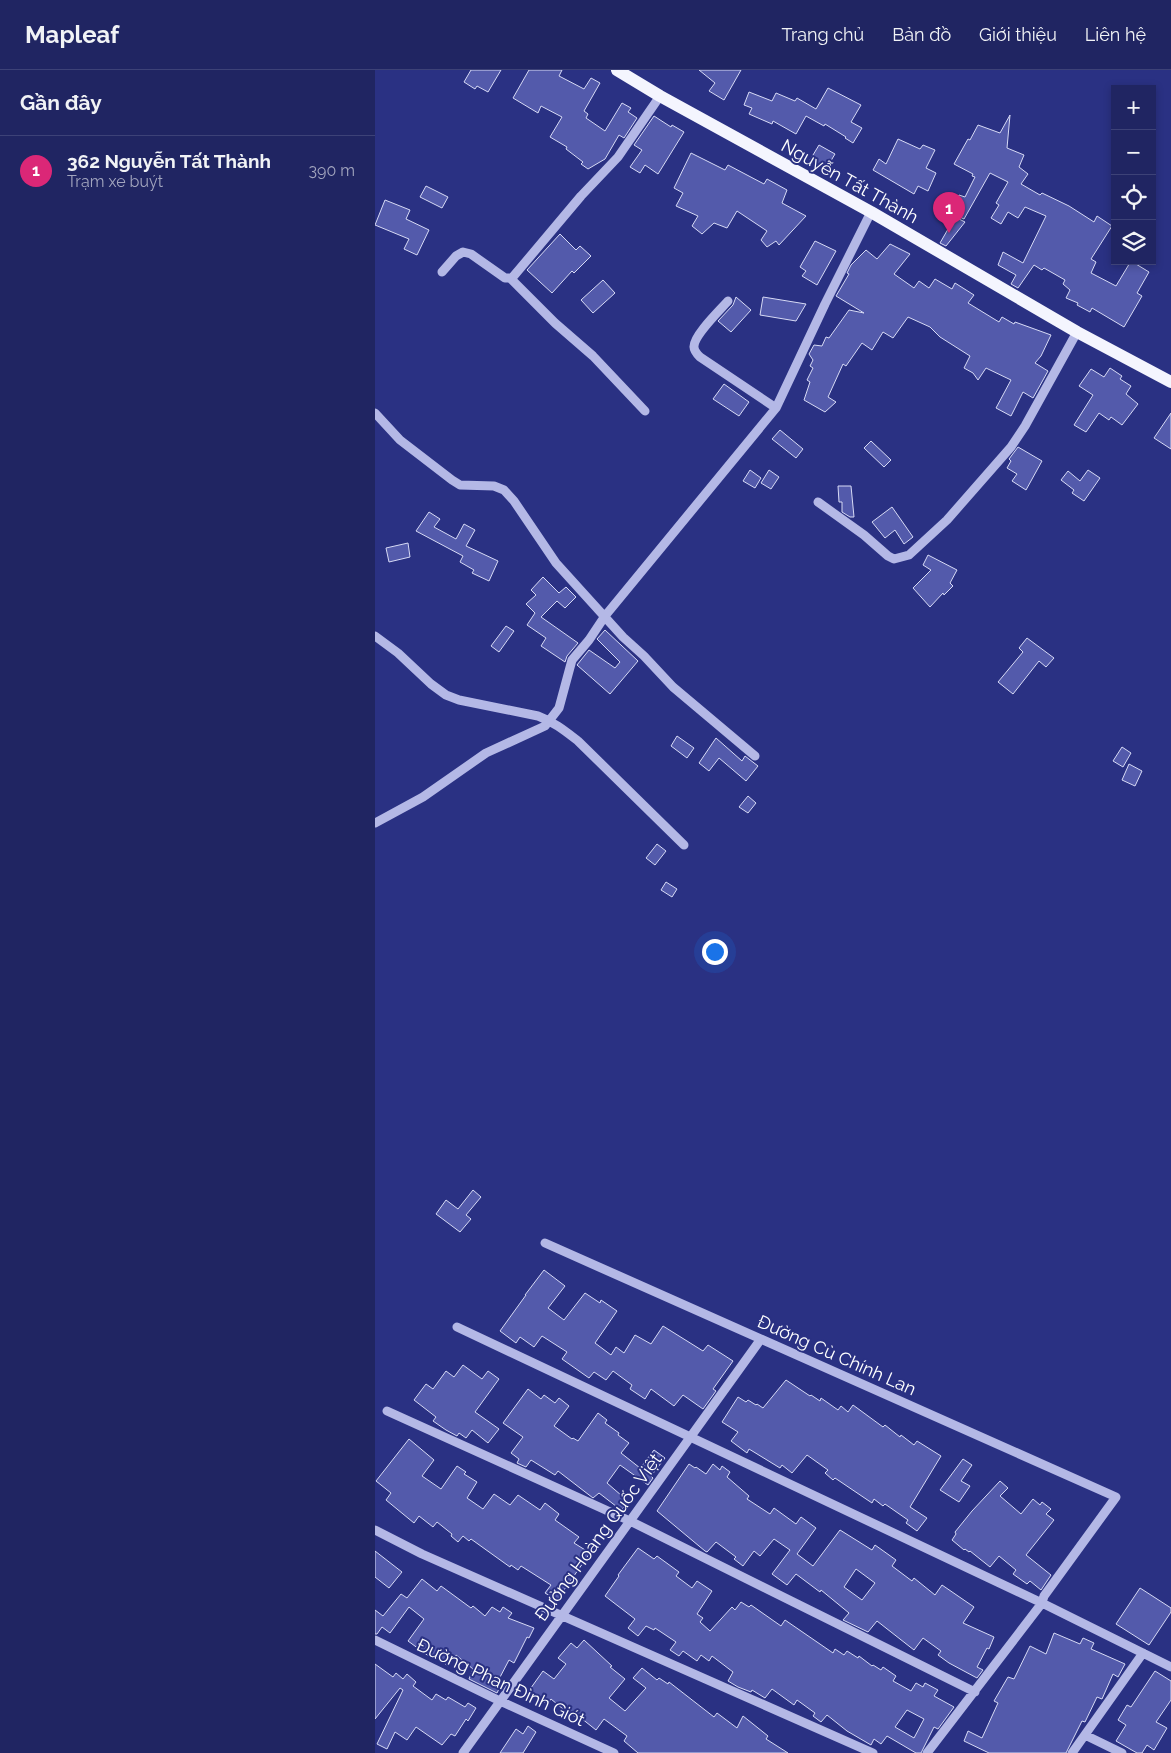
<!DOCTYPE html>
<html lang="vi">
<head>
<meta charset="utf-8">
<style>
  body { margin:0; font-family:Raleway,sans-serif; background:#2d316b; color:#f1f3f6 }
  .controls { position:absolute; right:15px; top:15px; display:grid; overflow:hidden; border-radius:0px; box-shadow:0 2px 8px #0003 }
  .controls button { width:45px; height:45px; display:grid; place-items:center; padding:0; border:0; border-bottom:1px solid #3d4277; background:#202562; color:#f1f3f6; font:25px sans-serif }
  .you { position:absolute; left:339px; top:881px; width:18px; height:18px; margin:-12px; border:4px solid #fff; border-radius:50%; background:#1a73e8; box-shadow:0 0 0 8px #1a73e833 }
  .badge { display:grid; place-items:center; width:32px; height:32px; border-radius:50%; background:#db2777; color:#fff; font-size:16px; font-weight:700 }
  .pin { position:absolute; translate:-50% -41px; filter:drop-shadow(0 1px 2px #0008) }
  .pin::after { content:''; position:absolute; top:26px; width:18px; height:15px; background:inherit; clip-path:polygon(0 0,100% 0,50% 100%) }
  .list { margin:0; padding:0; list-style:none }
  h2 { display:flex; justify-content:space-between; align-items:center; height:65px; margin:0; padding:0 20px; font-size:21px }
  h2 small { font-size:16px; font-weight:400; color:#a2a5be }
  .list li { display:grid; grid-template-columns:32px 1fr auto; gap:15px; align-items:center; box-sizing:border-box; height:70px; padding:0 20px; border-top:1px solid #3d4277 }
  .list b { display:block; font-size:19px; white-space:nowrap }
  .list p { margin:0; font-size:16px; white-space:nowrap; color:#a2a5be }
  .list em { font-size:16px; font-style:normal; color:#a2a5be }
  .icon { flex:none; width:28px; height:28px; fill:none; stroke:currentColor; stroke-width:2; stroke-linecap:round; stroke-linejoin:round }
  .map { position:relative; flex:none; width:796px; height:1683px; overflow:hidden }
  header { display:flex; align-items:center; gap:30px; box-sizing:border-box; height:70px; padding:0 25px; background:#202562; border-bottom:1px solid #3d4277 }
  header strong { font-size:24px }
  nav { display:flex; gap:28px; margin-inline-start:auto; font-size:18px }
  main { display:flex }
  aside { flex:1; background:#202562 }
  .map>svg:first-child { display:block }
  .building { fill:#535aab; stroke:#d7daf5; fill-rule:evenodd }
  .lines { fill:none; stroke-linecap:round; stroke-linejoin:round }
  .minor { stroke:#b4b8e6; stroke-width:9 }
  .major { stroke:#f4f5fe; stroke-width:12 }
  .labels { text-anchor:middle; dominant-baseline:central; stroke-width:4; stroke-linejoin:round; paint-order:stroke }
  .street-label { font-size:18px; fill:#fff; stroke:#2a3183 }
</style>
</head>
<body>
<header>
<strong>Mapleaf</strong>
<nav><a>Trang chủ</a><a>Bản đồ</a><a>Giới thiệu</a><a>Liên hệ</a></nav>
</header>
<main>
<aside>
<h2>Gần đây<small></small></h2>
<ul class="list">
<li><span class="badge">1</span><div><b>362 Nguyễn Tất Thành</b><p>Trạm xe buýt</p></div><em>390 m</em></li>
</ul>
</aside>
<div class="map">
<svg width="796" height="1683" viewBox="0 0 796 1683">
  <rect width="100%" height="100%" fill="#2a3183"/>
  <path class="building" d="M96,0h30l-13,22 -11,-6 -2,3 -11,-7z
    M154,0h33l-3,6 25,13 7,-11 9,5 -16,28 4,3 -2,4 19,13 17,-28 9,5 -3,4 9,6 -13,20 -5,-3 -14,24 -17,10 -7,-5 2,-2 -17,-13 1,-2 -17,-10 12,-20 -21,-11 -3,7 -25,-15z
    M324,0h42l-17,30 -15,-9 6,-8z
    M453,18l33,17 -10,17 11,6 -9,15 -8,-5 1,-1 -21,-13 -1,2 -18,-10 -10,18 -23,-13 -1,3 -23,-10 3,-6 -8,-3 5,-13 23,9 4,-8 19,8 2,-3 19,11z
    M635,45l-3,33 17,7 -5,12 9,7 -7,10 19,11 2,-2 27,13 25,16 3,-6 15,10 -21,33 5,3 -5,11 25,13 15,-25 18,11 -12,21 5,3 -18,31 -32,-19 -2,4 -13,-7 1,-2 -12,-5 4,-8 -7,-6 2,-4 -21,-12 -2,2 -8,-5 -16,23 -7,-4 5,-9 -18,-10 5,-13 20,11 23,-47 -21,-9 -7,11 -10,-6 -7,12 -10,-6 8,-13 -3,-2 12,-21 -18,-9 -26,46 -15,-7 10,-17 6,2 10,-20 -3,-1 1,-2 -19,-10 14,-25 2,1 8,-15 22,8z
    M279,46l17,11 1,-2 12,7 -26,42 -13,-9 -5,8 -10,-6 12,-17 -8,-5z
    M523,69l22,10 3,-4 12,5 -9,18 10,5 -8,18 -10,-5 -4,8 -41,-24 6,-11 7,5z
    M444,75l16,9 -9,15 -16,-9z
    M316,83l34,17 3,-5 36,19 3,-5 20,11 -5,13 24,13 -27,29 -3,-4 -9,6 -6,-7 6,-9 -30,-20 -10,17 -13,-5 -12,11 -10,-8 6,-10 -22,-10 7,-13 -9,-5z
    M51,116l22,11 -6,11 -22,-11z
    M10,130l25,10 -4,9 23,11 -12,25 -13,-6 5,-10 -34,-14z
    M580,147l10,5 -19,24 -6,-3z
    M185,164l16,16 4,-4 11,10 -17,17 -2,-2 -20,22 -25,-23z
    M440,171l21,10 -19,34 -15,-9 4,-5 -6,-4z
    M515,174l20,10 -16,20 20,14 5,-7 10,7 6,-9 17,10 3,-6 19,12 -6,8 31,19 3,-5 12,7 1,-2 36,13 -10,21 -6,7 13,8 -15,27 -10,-6 -12,24 -15,-8 15,-28 -25,-12 -8,12 -5,-7 -9,-5 6,-12 -30,-19 -10,-10 -22,-10 -15,21 -10,-6 -11,18 -10,-7 -16,23 -3,-2 -15,33 8,5 -11,10 -21,-12 6,-18 -3,-2 6,-12 -3,-2 3,-6 -4,-6 5,-9 8,1 4,-9 3,1 20,-28 15,3 -28,-17 13,-22 -2,-1 4,-8 15,-15 11,9z
    M228,210l12,13 -22,20 -12,-13z
    M361,227l15,13 -20,22 -13,-11 15,-16z
    M388,227l43,7 -10,17 -36,-6z
    M735,298l12,8 -2,3 11,7 -5,8 12,10 -16,21 -11,-8 -2,3 -10,-7 -13,19 -12,-7 19,-30 -14,-9 12,-17 13,8z
    M349,314l25,18 -10,14 -26,-17z
    M796,343v36l-17,-11z
    M405,360l23,19 -7,9 -24,-19z
    M496,371l20,19 -7,7 -20,-19z
    M643,377l24,14 -16,29 -14,-9 5,-7 -10,-6 4,-7 -2,-2z
    M375,400l11,8 -6,10 -12,-7z
    M394,400l10,7 -8,12 -10,-6z
    M713,400l12,8 -16,23 -12,-8 2,-3 -13,-10 7,-9 12,10z
    M463,416h13l3,31h-4l-8,-5v-10h-3z
    M517,437l21,30 -9,7 -9,-14 -10,8 -13,-16z
    M54,442l11,7 -6,8 22,12 8,-15 11,6 -9,16 32,15 -9,20 -17,-8 2,-3 -14,-8 3,-6 -47,-25z
    M33,473l2,14 -21,5 -3,-14z
    M553,485l29,15 -7,13 3,3 -9,9 -1,-2 -13,14 -17,-19 18,-18 -8,-5z
    M168,507l16,16 7,-6 10,10 -11,11 -8,-7 -16,16 37,26 -11,13 -2,6 -24,-16 5,-8 -19,-13 8,-12 -9,-9 10,-9 -5,-5z
    M131,556l8,5 -15,21 -8,-6z
    M230,560l33,31 -28,33 -33,-29 12,-15 26,18 5,-6 -23,-23z
    M652,568l27,20 -8,9 -7,-6 -26,33 -15,-12 25,-30 -4,-4z
    M302,666l17,12 -7,10 -16,-12z
    M341,668l26,23 3,-5 13,10 -12,15 -27,-23 -10,13 -10,-8z
    M747,677l9,6 -8,14 -10,-6z
    M754,694l13,7 -7,15 -13,-6z
    M373,726l8,7 -8,10 -9,-6z
    M282,774l9,7 -11,14 -9,-7z
    M291,812l11,7 -5,8 -11,-7z
    M98,1120l8,7 -15,18 5,4 -11,13 -24,-18 10,-14 12,9z
    M169,1200l21,16 -17,22 16,12 21,-27 15,10 1,-3 16,11 -22,32 16,12 5,-8 8,6 11,-18 16,9 12,-18 40,25 5,-6 25,16 -20,28 3,2 -13,18 -20,-14 -9,11 -23,-17 -6,10 -15,-10 2,-4 -19,-14 -7,9 -12,-8 -5,6 -27,-19 5,-7 -25,-16 -8,11 -14,-10 -4,6 -16,-12 26,-36h-1z
    M88,1295l19,14 6,-8 11,8 -24,33 24,17 -11,14 -16,-13 -6,8 -7,-5 -2,3 -11,-6 -13,-9 3,-4 -22,-17 12,-16 7,5 13,-18 8,6z
    M411,1310l24,16 1,-1 9,6 1,-3 17,12 3,-4 7,6 5,-7 30,22 2,-2 15,12 1,-2 13,10 3,-4 24,15 -31,51 17,11 -10,13 -11,-8 2,-3 -23,-16 -2,2 -9,-7 -2,4 -37,-25 -2,2 -8,-7 3,-3 -21,-15 -15,18 -10,-8 -2,3 -31,-19 -2,4 -16,-12 7,-9 -16,-10 16,-25 8,5 2,-2 8,5 1,-1 6,4z
    M153,1319l13,10 3,-4 11,8 4,-5 10,8 -15,20 18,13 1,-1 5,3 20,-28 9,7 -2,3 14,10 -1,2 11,8 -8,10 19,15 14,-18 11,8 -14,18 2,2 -5,7 -28,-20 -13,18 22,19 -8,8 -22,-17 -6,5 -35,-27 -3,4 -24,-15 -5,7 -9,-4 2,-4 -8,-6 12,-16 -20,-14z
    M34,1369l25,21 -12,16 19,13 16,-23 9,6 -2,2 13,8 -10,16 16,11 11,-15 16,11 8,-10 22,15 5,-7 14,11 -4,6 24,17 -5,6 16,10 -33,47 -12,-7 6,-8 -30,-19 -3,4 -7,-5 -1,2 -39,-28 -2,2 -6,-5 -5,6 -7,-6 1,-2 -15,-12 -4,5 -14,-11 -5,7 -28,-23 5,-7 -15,-12z
    M588,1389l9,6 -11,16 9,5 -11,16 -19,-12z
    M314,1394l6,4 1,-1 10,7 7,-10 7,6 2,-4 8,6 -3,5 22,19 -2,3 23,15 4,-6 22,16 5,-7 15,11 -19,26 16,12 27,-36 32,20 3,-5 21,15 -4,6 20,15 2,-3 21,17 7,-10 32,22 -11,16 31,14 -5,12 -2,-1 -10,19 6,3 -6,8 -28,-15 -11,-8 3,-4 -18,-13 -9,12 -37,-29 -9,11 -25,-12 6,-7 -28,-23 -1,2 -24,-18 -9,11 -15,-11 18,-24 -16,-11 -14,17 -6,-5 -11,15 -9,-7 2,-2 -20,-15 -9,10 -2,-1 -48,-40zM481,1499l19,14 -13,17 -18,-13z
    M625,1411l8,7 -8,8 21,18 12,-15 7,6 2,-3 9,7 -5,5 8,6 -28,35 25,20 -10,15 -11,-9 -3,3 -14,-10 3,-4 -17,-14 -9,11 -20,-16 -1,1 -4,-3 -1,1 -12,-10 4,-6 -1,-2 17,-21z
    M263,1478l16,11 3,-3 22,16 -3,4 16,12 5,-7 15,10 -15,23 6,4 -3,4 10,9 22,-24 3,3 6,-8 8,5 2,-2 30,21 4,-6 48,33 2,-4 9,6 3,-4 11,7 1,-2 13,10 1,-1 8,5 2,-3 13,9 -3,5 18,10 5,-8 7,4 2,-4 13,7 -4,6 20,11 -16,22 -4,-2 -13,26h-5l-29,-17 -6,8 -7,-5 -3,6 -24,-14 -20,-16 -6,7 -8,-6 2,-3 -18,-13 -3,5 -22,-16 -7,9 -13,-8 -1,2 -13,-5 -10,-6 5,-9 -21,-16 -3,5 -8,-6 -4,6 -14,-10 -4,5 -9,-6 6,-8 -21,-14 -1,2 -8,-4 -8,10 -10,-8 7,-9 -30,-23 14,-20 -1,-1zM532,1640l17,9 -10,19 -19,-11z
    M0,1481l27,21 -13,16 -14,-11z
    M47,1509l15,12 4,-5 30,22 2,-2 12,10 7,-9 8,5 3,-5 9,6 -4,5 26,10 -5,10 -2,-1 -13,26 -5,-3 -11,21 4,2 -5,10 -28,-14 4,-10 -17,-14 -8,11 -16,-12 -2,3 -22,-16 16,-22 -15,-12 -19,26 -8,-6 -5,7h-2v-24l8,6 18,-22 6,4z
    M765,1518l31,20v4l-22,33 -33,-21z
    M679,1563l26,11 3,-6 11,5 -3,6 34,15 -7,13 -5,-3 -11,25 -5,-2 -12,25 -3,-1 -16,32h-77l-25,-12 4,-10 14,7 16,-35 -4,-2 14,-24 6,2 16,-33 16,8z
    M209,1570l28,26 -2,1 15,12 -16,19 16,13 21,-23 -13,-10 9,-10 15,12 2,-2 9,6 1,-2 45,35 3,-4 20,15 6,-12 25,20 -2,3 22,14h-150l-14,-12 3,-5 -23,-17 -8,11 -15,-12 -2,2 -15,-12 -1,1 -12,-10 -4,5 -19,-12 15,-21 11,8 12,-15 -8,-6 13,-15 6,5z
    M0,1594l18,13 3,-4 7,6 4,-5 9,8 -3,4 19,14 4,-6 10,6 2,-3 17,10 3,-4 8,5 -8,13 -2,-2 -11,17 -4,-2 -9,11 -26,-18 -9,13 -12,-8 -8,17 -10,-5 26,-54 -3,-2 -25,31z
    M780,1601l16,10v19l-15,22 11,6 -13,22 -7,-5 -5,8h-5l-21,-12 10,-16 -8,-5 9,-15 4,2z
    M153,1656l8,6 -13,21h-23l16,-24 7,5z"/>
  <g class="lines">
    <path class="minor" d="M67,202l14,-16 7,-4 8,2 34,24h7l69,-82 37,-39 42,-61
      M135,208l45,45 38,33 52,55
      M353,231c-8,9 -35,35 -34,46 0,4 3,7 6,10l76,51
      M0,343l25,27 52,40 8,5 34,1 10,4 10,11 42,62 67,74 21,19 29,31 82,69
      M443,432l46,33 24,21 6,3 15,-4 38,-35 64,-73 14,-21 52,-94
      M0,566l23,17 33,31 15,11 13,5 79,16c16,6 27,15 40,25l106,104
      M0,753l48,-26 63,-44 59,-27 14,-18 13,-48 17,-20 16,-24 171,-208 49,-104 46,-92
      M170,1173l571,254 -72,99 -2,7 -115,150
      M82,1257l585,276 129,64
      M12,1341l243,110 345,171
      M0,1460l47,24 451,199
      M0,1570l125,61 114,52
      M710,1665l37,18
      M88,1683l298,-414
      M697,1683l71,-100"/>
    <path class="major" d="M242,0l43,26 211,116 206,120 94,50"/>
  </g>
  <g class="labels">
    <g class="street-label">
      <text transform="translate(475 111) rotate(29)">Nguyễn Tất Thành</text>
      <text transform="translate(462 1285) rotate(24)">Đường Cù Chính Lan</text>
      <text transform="translate(223 1467) rotate(-54)">Đường Hoàng Quốc Việt</text>
      <text transform="translate(126 1612) rotate(25)">Đường Phan Đình Giót</text>
    </g>
  </g>
</svg>
<div class="controls">
<button>+</button>
<button>−</button>
<button><svg class="icon" aria-label="locate" viewBox="0 0 24 24"><circle cx="12" cy="12" r="6"/><path d="M12 2v4M12 18v4M2 12h4M18 12h4"/></svg></button>
<button><svg class="icon" aria-label="layers" viewBox="0 0 24 24"><path d="M12 4l9 5-9 5-9-5zM3 14l9 5 9-5"/></svg></button>
</div>
<div class="you"></div>
<div class="pin badge" style="left:574px;top:163px">1</div>
</div>
</main>
</body>
</html>
